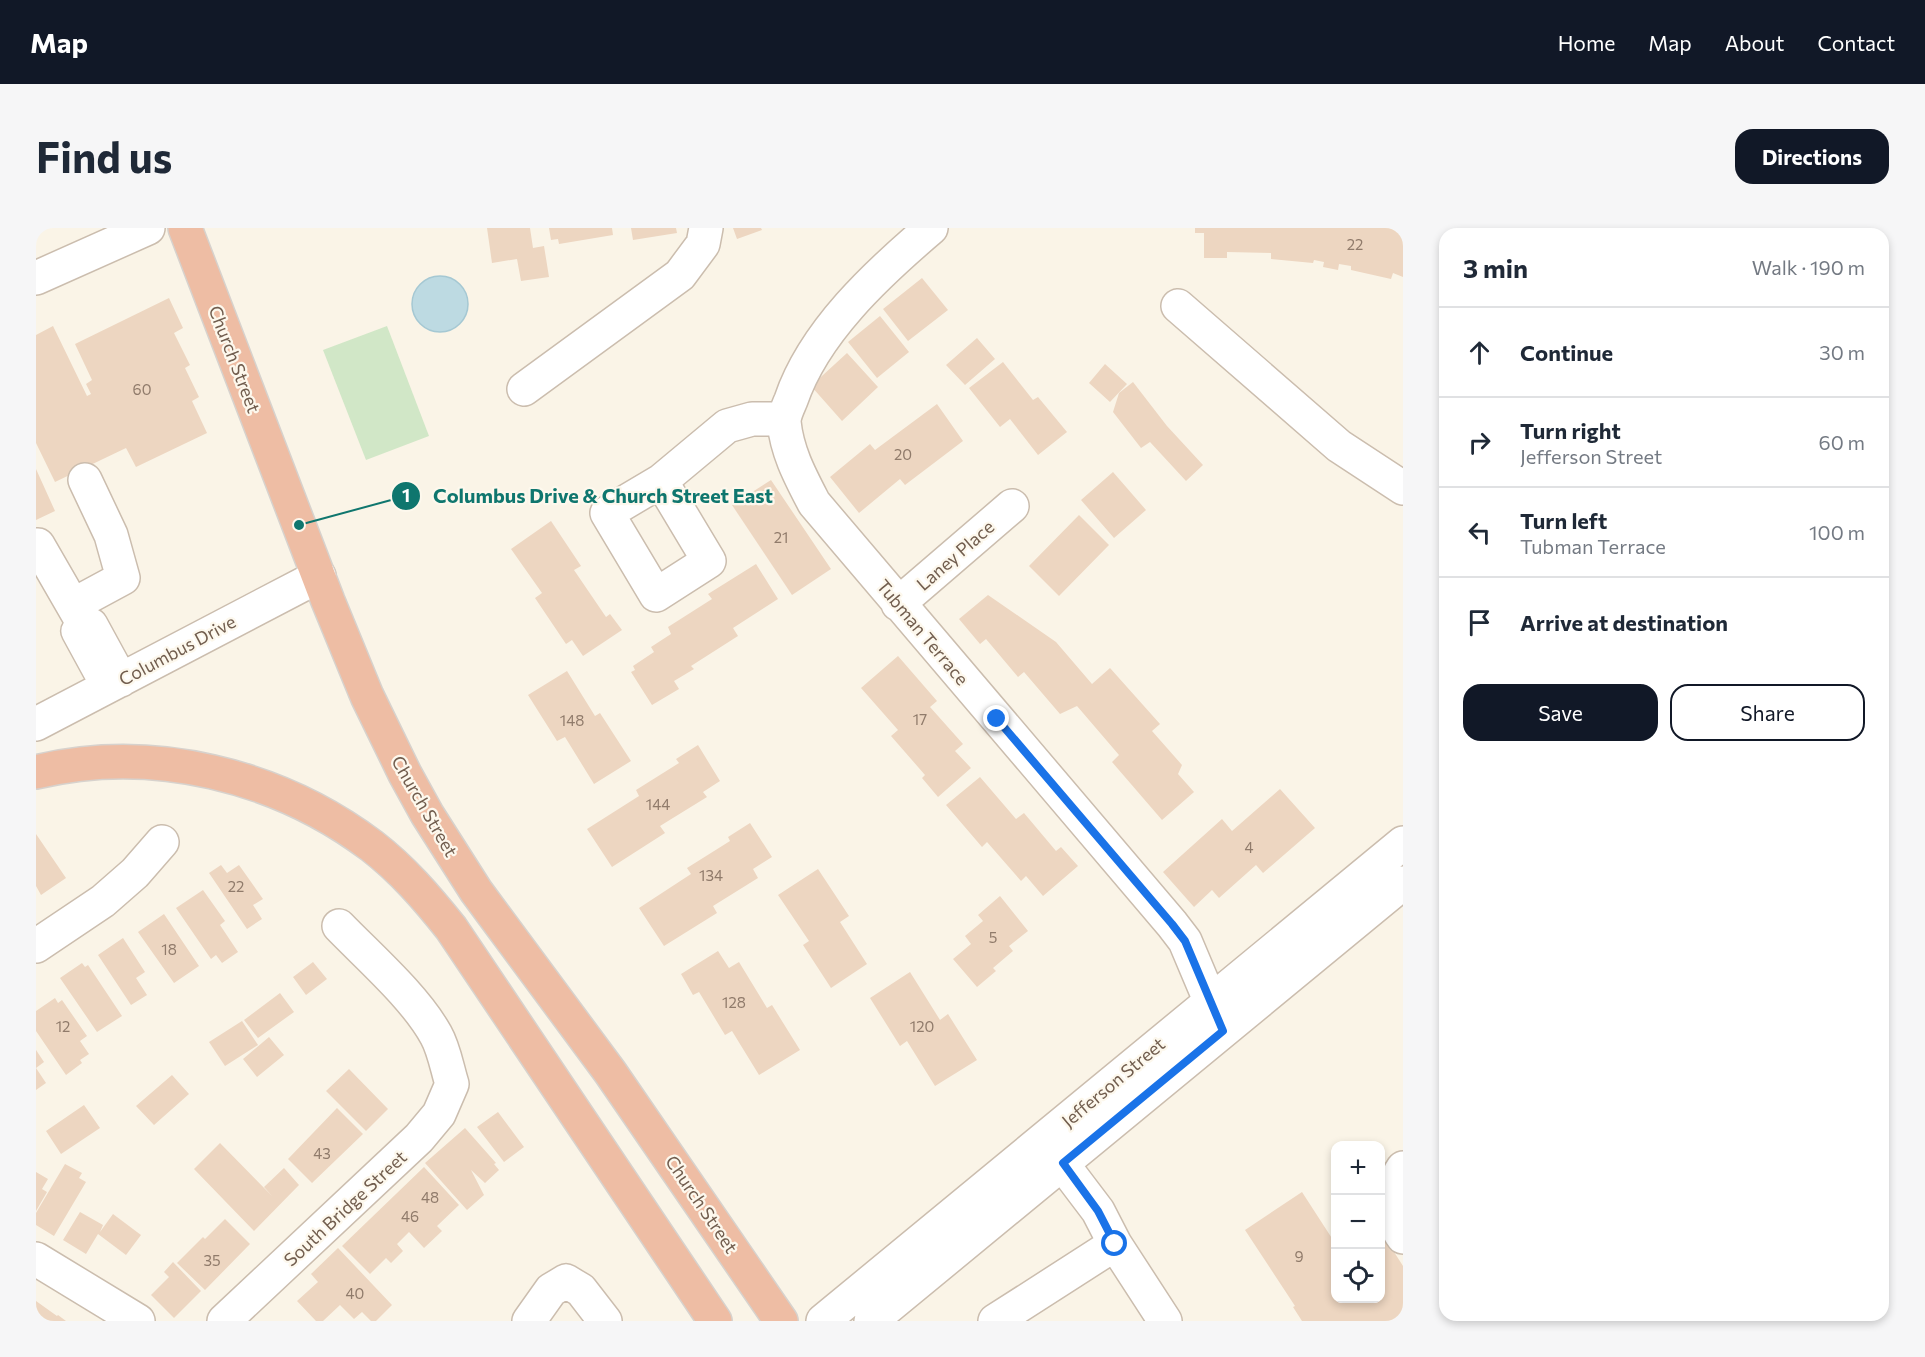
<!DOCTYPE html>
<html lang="en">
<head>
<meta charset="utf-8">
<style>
  body { margin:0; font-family:Commissioner,sans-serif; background:#f6f6f7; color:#1f2937 }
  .controls { position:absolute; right:18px; bottom:18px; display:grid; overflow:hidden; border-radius:12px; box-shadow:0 3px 9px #0003 }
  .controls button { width:54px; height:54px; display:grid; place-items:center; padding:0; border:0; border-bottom:2px solid #e0e1e3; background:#fff; color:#1f2937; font:30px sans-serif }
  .stop { position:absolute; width:18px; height:18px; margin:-14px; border:4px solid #1a73e8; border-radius:50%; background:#fff }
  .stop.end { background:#1a73e8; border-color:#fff; box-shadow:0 2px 6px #0008 }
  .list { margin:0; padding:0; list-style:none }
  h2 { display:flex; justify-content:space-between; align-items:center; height:78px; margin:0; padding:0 24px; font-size:26px }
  h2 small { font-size:20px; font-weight:400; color:#747a83 }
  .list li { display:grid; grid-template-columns:39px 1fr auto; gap:18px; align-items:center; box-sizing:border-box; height:90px; padding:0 24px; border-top:2px solid #e0e1e3 }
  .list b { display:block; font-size:22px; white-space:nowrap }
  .list p { margin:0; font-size:20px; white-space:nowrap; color:#747a83 }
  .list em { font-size:20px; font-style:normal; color:#747a83 }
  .actions { display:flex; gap:12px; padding:18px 24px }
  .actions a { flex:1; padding:14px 0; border:2px solid #111827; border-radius:18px; text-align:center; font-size:21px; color:#111827 }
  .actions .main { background:#111827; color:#fff }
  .icon { flex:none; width:33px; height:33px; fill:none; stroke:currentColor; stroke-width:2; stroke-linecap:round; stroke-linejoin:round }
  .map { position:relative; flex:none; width:1367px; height:1093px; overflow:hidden; border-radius:18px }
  header { display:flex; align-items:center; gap:36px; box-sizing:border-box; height:84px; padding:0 30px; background:#111827; color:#fff }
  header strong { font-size:28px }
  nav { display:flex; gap:33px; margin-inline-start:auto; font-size:21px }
  .intro { display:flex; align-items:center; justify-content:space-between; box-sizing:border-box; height:144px; padding:0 36px }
  h1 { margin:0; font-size:42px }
  .button { padding:15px 27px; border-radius:18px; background:#111827; color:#fff; font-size:21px; font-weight:700 }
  main { display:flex; gap:36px; padding:0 36px }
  aside { flex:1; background:#fff; border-radius:18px; box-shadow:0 3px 9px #0003 }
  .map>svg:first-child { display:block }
  .green { fill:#d1e7c7 }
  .water { fill:#bddae2; stroke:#a5c8d3; stroke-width:1.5 }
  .building { fill:#edd6c1 }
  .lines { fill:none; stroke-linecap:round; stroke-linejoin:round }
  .minor-casing { stroke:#cbbdae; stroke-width:36 }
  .highway-casing { stroke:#d7d2cd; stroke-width:36 }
  .minor { stroke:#fff; stroke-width:33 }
  .highway { stroke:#eebda4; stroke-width:33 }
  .route { stroke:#1a73e8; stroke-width:8 }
  .labels { text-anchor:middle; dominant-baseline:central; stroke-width:4.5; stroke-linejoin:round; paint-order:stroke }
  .number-label { font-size:15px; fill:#907b6b }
  .street-label { font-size:18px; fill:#715d4e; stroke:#fdf8ed }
  .leader { fill:none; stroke:#0f766e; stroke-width:2 }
  .callout-dot { fill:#0f766e; stroke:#fdf8ed; stroke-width:2 }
  .mark-label { font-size:18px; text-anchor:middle; font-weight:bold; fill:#fff }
  .callout-label { font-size:20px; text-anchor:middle; font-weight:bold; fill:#0f766e; stroke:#fdf8ed; stroke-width:4.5; stroke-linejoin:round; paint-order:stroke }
</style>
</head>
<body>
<header>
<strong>Map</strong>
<nav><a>Home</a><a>Map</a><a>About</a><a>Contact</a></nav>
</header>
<div class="intro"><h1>Find us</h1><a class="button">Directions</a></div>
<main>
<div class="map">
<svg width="1367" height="1093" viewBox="0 0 1367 1093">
  <rect width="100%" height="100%" fill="#faf4e7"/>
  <path class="green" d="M351,98l42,110 -63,24 -43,-110z"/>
  <path class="water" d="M376 76a28 28 0 1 1 56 0a28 28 0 1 1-56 0Z"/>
  <path class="building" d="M451,0h43l3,20 11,-2 5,31 -28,4 -4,-22 -25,4z
    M513,0h63l1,7 -54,9 -1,-5 -7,1z
    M595,0h45l1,5 -44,7z
    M697,0h28l1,2 -25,9z
    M1159,0h208v49l-10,-4 -2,6 -40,-9v-4l-12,-2 -1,6 -15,-3 1,-5 -10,-2 -1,3 -42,-4v-6l-44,-1v6h-23v-25h-9z
    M886,50l26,32 -40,31 -25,-32z
    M133,70l14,30 -9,5 16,32 -5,3 14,29 -7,4 15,32 -71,34 -10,-19 -71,34 -19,-39v-108l17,-9 34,70 4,-2 -5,-10 6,-4 -17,-36z
    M844,88l29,36 -32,26 -29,-36z
    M941,110l18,21 -30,26 -19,-20z
    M811,125l31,34 -36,34 -31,-35z
    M967,134l30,38 5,-3 29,35 -29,23 -28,-36 -10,8 -31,-39z
    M1069,136l22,20 -17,18 -21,-19z
    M1097,154l34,44 36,39 -17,16 -36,-39 -9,6 -28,-36 6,-19z
    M901,176l26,37 -58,44 -5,-6 -41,34 -29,-36 40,-33 5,6z
    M0,241l19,42 -19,9z
    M1077,244l33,38 -32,28 -33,-38z
    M735,252l60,89 -39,26 -60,-90z
    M1043,287l30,30 -50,51 -30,-30z
    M515,293l30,45 -7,4 32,47 4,-3 12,16 -39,26 -11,-16 -6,4 -31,-46 7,-5 -31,-44z
    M720,336l22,35 -45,29 5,8 -47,30 3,3 -20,12 5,8 -27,16 -21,-33 4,-2 -2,-4 21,-14 -3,-5 20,-13 -3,-7 44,-28 -4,-5z
    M952,367l68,47 36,42 18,-16 50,56 -8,7 30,34 -4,9 16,18 -32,28 -50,-58 7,-7 -42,-49 -17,8 -36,-42 -6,5 -32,-38 -6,5 -21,-25z
    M862,428l39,45 -7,6 33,37 -8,7 16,17 -33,29 -16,-19 3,-3 -34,-39 7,-6 -37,-42z
    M531,443l28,45 5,-3 31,48 -37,23 -29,-47 -8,4 -29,-46z
    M662,517l22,36 -17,11 4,5 -47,29 5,7 -53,34 -25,-38 52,-33 -3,-6 43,-27 -3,-4z
    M944,549l36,42 8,-6 32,38 5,-4 17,19 -35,30 -17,-20 -5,5 -34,-39 -5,5 -36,-42z
    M1244,561l35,39 -52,45 -7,-8 -37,33 -7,-8 -18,17 -31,-35 59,-53 10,12z
    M714,595l22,34 -19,12 5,9 -45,28 4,7 -53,33 -25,-38 52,-34 -4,-6 43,-27 -2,-4z
    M0,606l30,44 -25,17 -5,-9z
    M185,637l6,8 12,-8 24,34 -10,6 9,14 -15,10 -38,-56z
    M782,641l31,47 -9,6 27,42 -36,24 -28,-43 6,-4 -31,-46z
    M167,662l22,31 -5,4 18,27 -16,11 -6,-8 -5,4 -35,-51z
    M964,668l28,35 -19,15 4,5 -20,17 3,3 -19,16 -24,-28 18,-15 -6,-8 18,-15 -5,-6z
    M128,686l35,52 -25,17 -36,-51z
    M87,710l22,34 -9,6 11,17 -16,10 -33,-50z
    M682,723l11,17 10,-6 28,46 5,-3 28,45 -41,25 -27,-44 -7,4 -26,-43 -6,3 -12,-21z
    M277,734l14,17 -21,16 -13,-18z
    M46,735l3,4 3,-2 34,51 -25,16 -37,-54z
    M874,744l30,48 8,-6 29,46 -42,26 -28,-45 -7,5 -30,-48z
    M244,765l14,19 -36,26 -14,-18z
    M19,770l3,5 4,-3 25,36 -7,5 9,13 -9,6 2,3 -16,12 -30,-44v-20z
    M206,793l16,24 -33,21 -16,-24z
    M233,809l15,18 -27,22 -14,-18z
    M0,822l8,12 -8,6z
    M0,840l10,15 -10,7z
    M313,841l39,40 -22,22 -40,-40z
    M136,847l17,19 -35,31 -18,-19z
    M48,877l16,23 -39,26 -15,-23z
    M301,880l26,26 -51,49 -24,-24z
    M462,884l26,35 -20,15 -27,-35z
    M429,900l31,35 -2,1 5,6 -14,13 -14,-13 13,25 -17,15 -42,-47z
    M184,915l52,53 -8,-9 20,-19 15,17 -45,46 -60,-62z
    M29,936l17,9 -3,5 7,4 -32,54 -18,-11v-12z
    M388,939l35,38 -22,21 5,5 -18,17 -15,-16 -12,12 6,7 -12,12 -5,-5 -16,16 -28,-28z
    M0,944l12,7 -6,10 5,3 -11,19z
    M1266,964l33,51v56h45v-54l7,-4 16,25v55h-101l-9,-14 2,-1 -50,-76z
    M44,984l23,13 -3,7 13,-18 28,21 -15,20 -28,-21 -12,20 -23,-14z
    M189,991l25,25 -45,46 -28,-27 26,-26 2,2z
    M302,1020l54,57 -16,16h-5l-9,-9 -8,7 -14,-14 -17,16h-7l-19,-20 21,-19 -7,-8z
    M137,1034l28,29 -27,27 -23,-23 18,-18 -5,-5z
    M0,1073l21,15 1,-1 8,6h-30z"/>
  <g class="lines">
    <defs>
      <path id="minor" d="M895,0c-54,46 -117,104 -140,172 -3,7 -7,15 -7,22 3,30 16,54 30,81l358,421 13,17 38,90
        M0,50l112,-50
        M1142,78l161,140 64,42
        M488,161l156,-114 23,-31 3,-16
        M625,253l48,80 -53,34 -49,-82 54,-32 66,-55 25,-7h32
        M2,317l45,78
        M862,376l114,-98
        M37,377l50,-27 -12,-43 -26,-55
        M72,458l-30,-55 5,-8 8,2 30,55
        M0,496l283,-148
        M0,718l67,-45 32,-28 27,-31
        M1012,917l50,66 17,33 50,77
        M1367,940c-13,19 -14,51 0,69
        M0,1031l102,62
        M188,1093l195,-183 20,-24 13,-30c-5,-16 -8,-35 -16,-49 -21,-38 -66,-77 -97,-109
        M493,1093l22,-31 15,-9 15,9 24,31
        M787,1093l580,-478
        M835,1093l532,-438
        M959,1093l120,-77"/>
      <path id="highway" d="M149,0l143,373 39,95 38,78 22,40 49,77 134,181 171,249
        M0,544c116,-28 242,3 336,74 31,24 55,52 79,82l264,393"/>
    </defs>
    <use href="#minor" class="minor-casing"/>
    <use href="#highway" class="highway-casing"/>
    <use href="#minor" class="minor"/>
    <use href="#highway" class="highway"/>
  </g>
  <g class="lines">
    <path class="route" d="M961,491l175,205 13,17 38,90 -160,132 35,48 17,33"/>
  </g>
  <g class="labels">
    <g class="number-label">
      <text x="1319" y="16">22</text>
      <text x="106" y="161">60</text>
      <text x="867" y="226">20</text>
      <text x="745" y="309">21</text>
      <text x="884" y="491">17</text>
      <text x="536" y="492">148</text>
      <text x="622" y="576">144</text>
      <text x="1213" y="619">4</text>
      <text x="675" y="647">134</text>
      <text x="200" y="658">22</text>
      <text x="957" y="709">5</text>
      <text x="133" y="721">18</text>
      <text x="698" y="774">128</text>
      <text x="27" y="798">12</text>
      <text x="886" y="798">120</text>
      <text x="286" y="925">43</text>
      <text x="394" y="969">48</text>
      <text x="374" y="988">46</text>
      <text x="1263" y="1028">9</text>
      <text x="176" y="1032">35</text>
      <text x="319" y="1065">40</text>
    </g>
    <g class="street-label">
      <text transform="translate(199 131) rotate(69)">Church Street</text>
      <text transform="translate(919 327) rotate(-41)">Laney Place</text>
      <text transform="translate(887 404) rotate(50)">Tubman Terrace</text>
      <text transform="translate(141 422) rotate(-28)">Columbus Drive</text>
      <text transform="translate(389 578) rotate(60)">Church Street</text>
      <text transform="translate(1077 854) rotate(-40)">Jefferson Street</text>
      <text transform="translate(666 976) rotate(56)">Church Street</text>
      <text transform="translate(309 980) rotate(-43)">South Bridge Street</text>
    </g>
  </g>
  <path class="leader" d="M263 297L370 268"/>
  <g class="callout-dot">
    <circle cx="263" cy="297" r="6"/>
    <circle cx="370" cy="268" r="15"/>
  </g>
  <g class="mark-label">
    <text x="370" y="274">1</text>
  </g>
  <g class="callout-label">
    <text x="567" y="275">Columbus Drive &amp; Church Street East</text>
  </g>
</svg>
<div class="controls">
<button>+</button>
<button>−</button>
<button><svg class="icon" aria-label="locate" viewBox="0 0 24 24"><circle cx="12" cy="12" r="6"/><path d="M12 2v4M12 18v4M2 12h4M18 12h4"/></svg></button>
</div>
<div class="stop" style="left:1079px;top:1016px"></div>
<div class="stop end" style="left:961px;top:491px"></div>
</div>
<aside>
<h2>3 min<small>Walk · 190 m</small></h2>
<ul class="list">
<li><svg class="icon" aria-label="ahead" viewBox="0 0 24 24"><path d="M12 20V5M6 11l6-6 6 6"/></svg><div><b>Continue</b></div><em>30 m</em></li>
<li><svg class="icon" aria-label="right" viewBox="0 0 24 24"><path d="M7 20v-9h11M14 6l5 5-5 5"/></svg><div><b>Turn right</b><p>Jefferson Street</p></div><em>60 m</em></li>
<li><svg class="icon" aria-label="left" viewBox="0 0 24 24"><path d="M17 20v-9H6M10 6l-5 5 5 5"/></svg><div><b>Turn left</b><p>Tubman Terrace</p></div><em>100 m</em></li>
<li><svg class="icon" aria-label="arrive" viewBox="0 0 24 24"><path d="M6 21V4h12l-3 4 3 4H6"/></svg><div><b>Arrive at destination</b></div></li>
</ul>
<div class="actions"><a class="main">Save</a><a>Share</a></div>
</aside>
</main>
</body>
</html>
